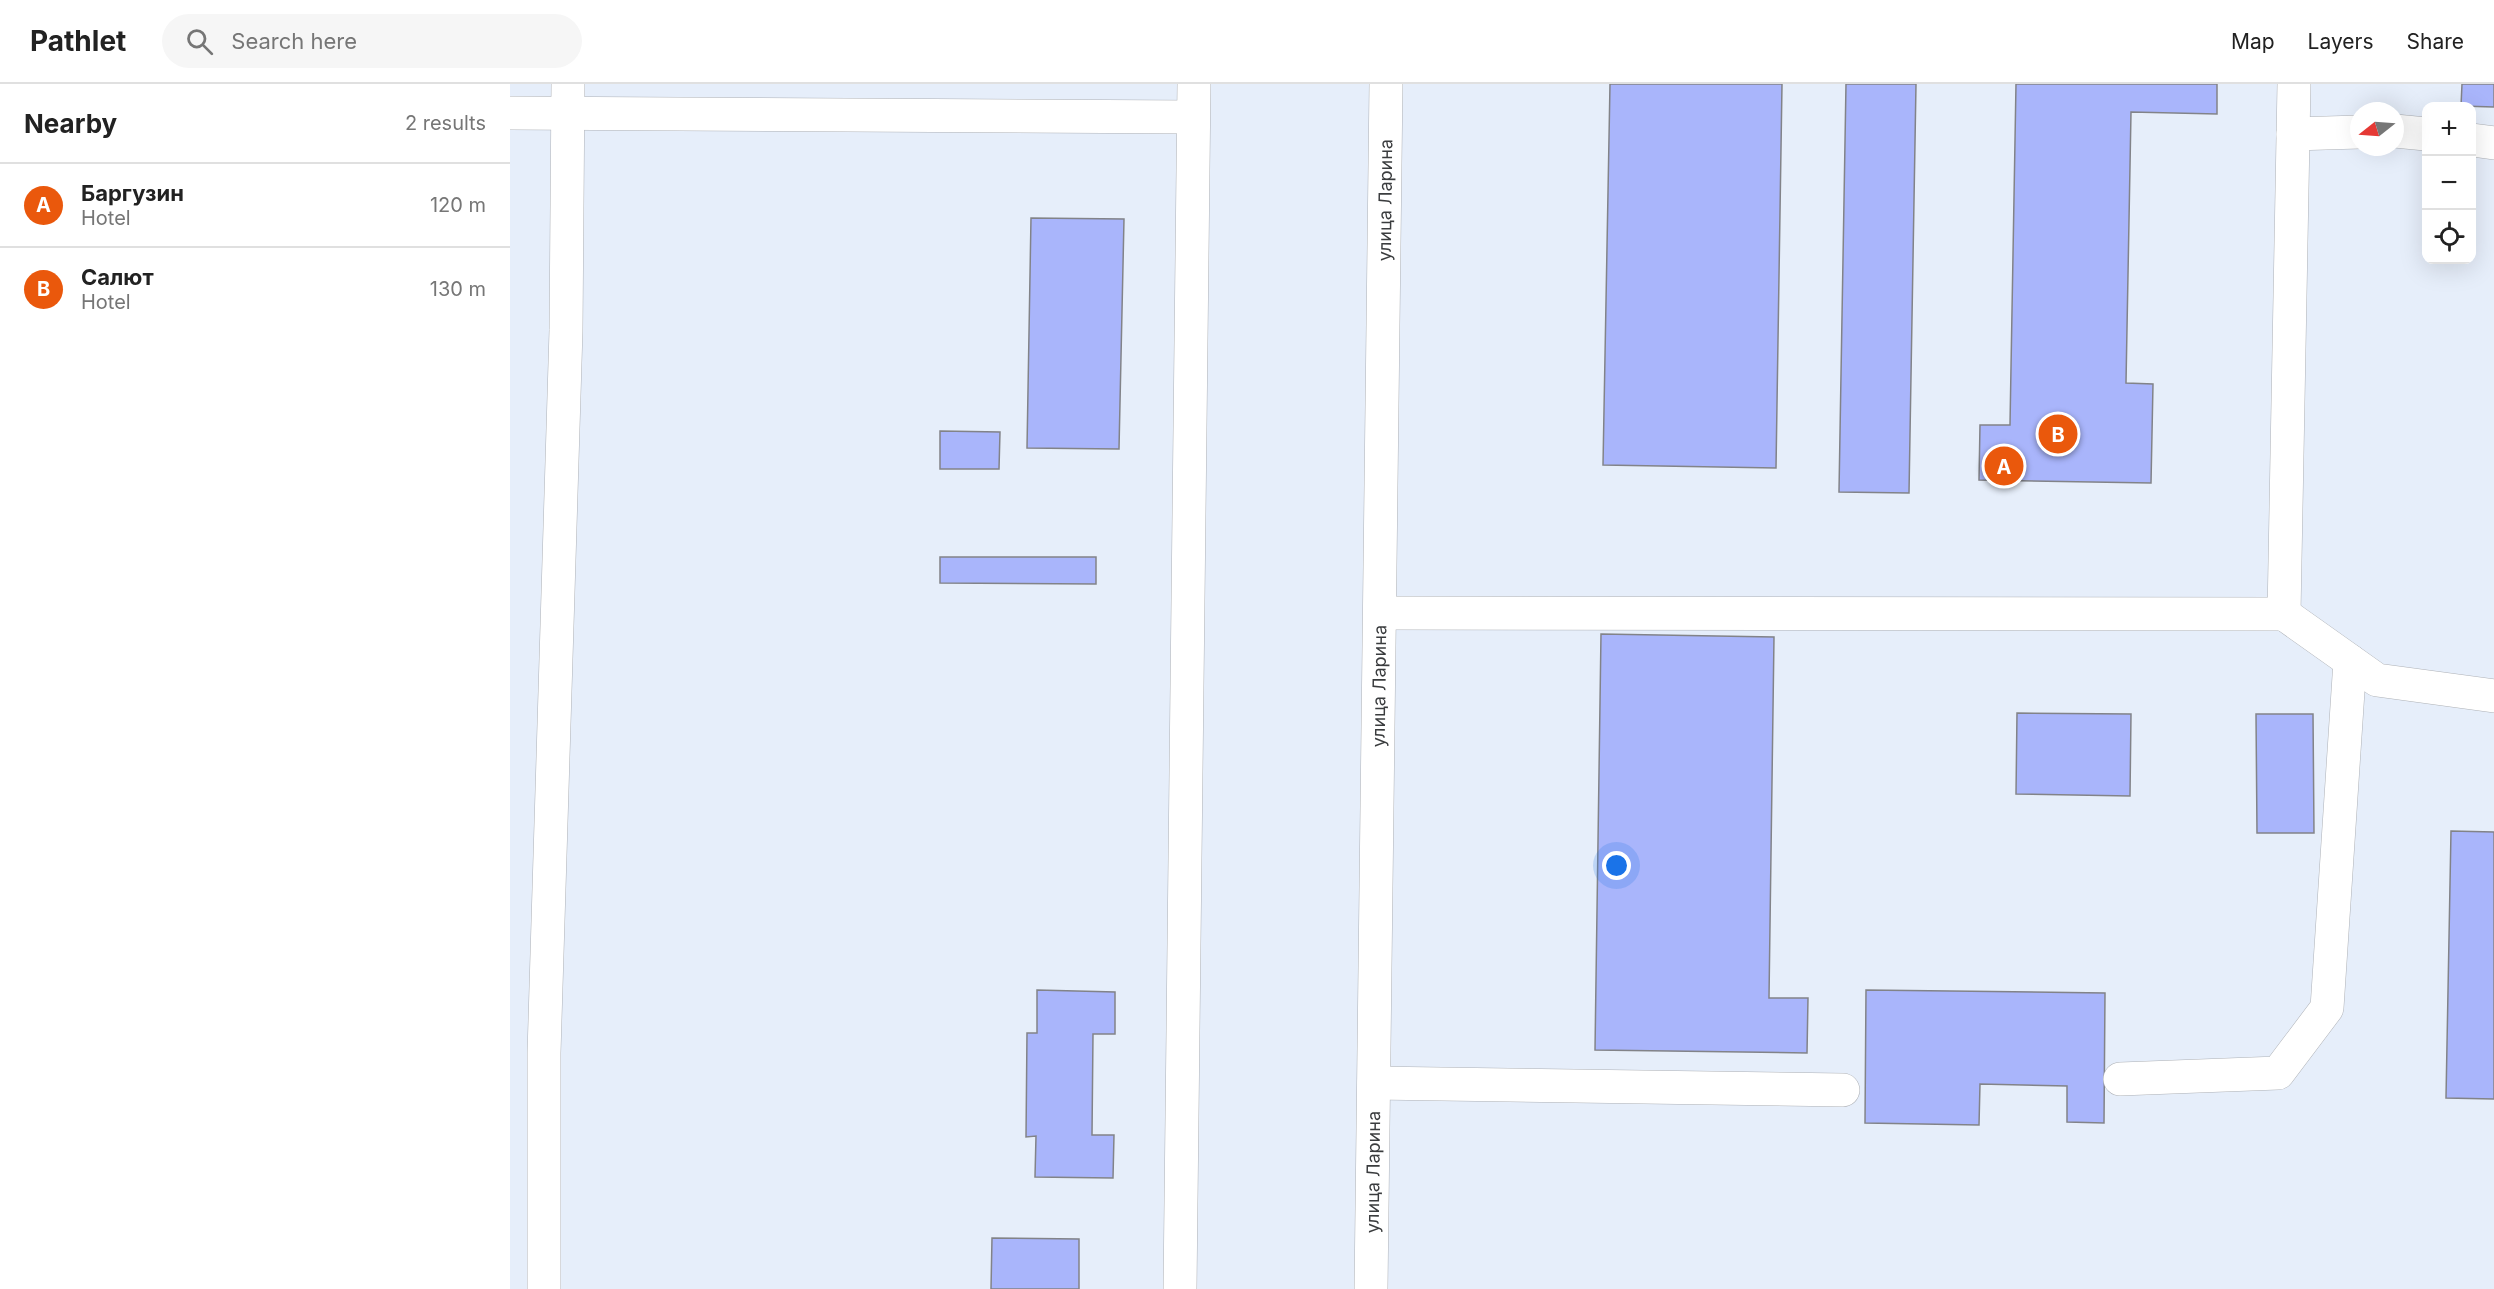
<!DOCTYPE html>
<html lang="en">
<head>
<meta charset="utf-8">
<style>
  body { margin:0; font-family:Inter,sans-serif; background:#f6f6f6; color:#222 }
  .controls { position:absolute; right:18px; top:18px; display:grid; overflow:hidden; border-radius:12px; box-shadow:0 6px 24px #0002 }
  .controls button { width:54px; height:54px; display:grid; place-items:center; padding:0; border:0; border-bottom:2px solid #e0e0e0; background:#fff; color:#222; font:30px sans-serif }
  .compass { position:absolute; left:1840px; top:18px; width:54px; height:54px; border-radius:50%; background:#fff; box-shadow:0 6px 24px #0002; rotate:253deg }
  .you { position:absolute; left:1107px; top:782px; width:21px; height:21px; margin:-15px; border:4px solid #fff; border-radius:50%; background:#1a73e8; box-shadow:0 0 0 9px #1a73e833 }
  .badge { display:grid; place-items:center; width:39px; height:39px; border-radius:50%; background:#ea580c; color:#fff; font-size:20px; font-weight:700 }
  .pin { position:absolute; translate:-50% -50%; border:3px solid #fff; box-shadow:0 2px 6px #0006 }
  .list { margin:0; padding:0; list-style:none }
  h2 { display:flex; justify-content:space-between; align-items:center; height:78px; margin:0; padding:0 24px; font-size:26px }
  h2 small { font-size:20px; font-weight:400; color:#767676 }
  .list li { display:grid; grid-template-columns:39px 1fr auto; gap:18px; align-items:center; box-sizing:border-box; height:84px; padding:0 24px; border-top:2px solid #e0e0e0 }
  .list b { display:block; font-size:22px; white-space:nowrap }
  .list p { margin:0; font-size:20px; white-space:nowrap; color:#767676 }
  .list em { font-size:20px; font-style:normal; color:#767676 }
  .icon { flex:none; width:33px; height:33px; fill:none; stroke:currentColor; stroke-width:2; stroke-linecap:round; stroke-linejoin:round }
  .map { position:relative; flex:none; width:1984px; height:1205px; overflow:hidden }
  header { display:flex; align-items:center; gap:36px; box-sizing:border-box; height:84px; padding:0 30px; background:#fff; border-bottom:2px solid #e0e0e0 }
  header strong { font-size:28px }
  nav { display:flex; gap:33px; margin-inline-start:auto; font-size:21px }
  .search { width:420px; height:54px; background:#f6f6f6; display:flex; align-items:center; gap:15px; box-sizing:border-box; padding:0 21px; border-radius:33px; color:#767676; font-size:22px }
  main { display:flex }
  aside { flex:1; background:#fff }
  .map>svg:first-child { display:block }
  .built { fill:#e6eefa; fill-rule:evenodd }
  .building { fill:#a9b5fb; stroke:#828388; stroke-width:1.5 }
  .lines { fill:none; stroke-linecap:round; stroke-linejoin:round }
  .minor-casing { stroke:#aeb1b6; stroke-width:34 }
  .minor { stroke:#fff; stroke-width:33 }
  .labels { text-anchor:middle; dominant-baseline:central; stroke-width:5; stroke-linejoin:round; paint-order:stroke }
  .street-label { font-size:18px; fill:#3a3c3e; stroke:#fff }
</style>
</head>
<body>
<header>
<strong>Pathlet</strong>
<div class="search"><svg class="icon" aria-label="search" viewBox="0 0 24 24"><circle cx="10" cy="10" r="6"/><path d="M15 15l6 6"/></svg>Search here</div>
<nav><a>Map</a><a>Layers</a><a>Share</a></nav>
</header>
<main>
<aside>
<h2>Nearby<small>2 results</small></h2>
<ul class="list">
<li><span class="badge">A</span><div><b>Баргузин</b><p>Hotel</p></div><em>120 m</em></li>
<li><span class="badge">B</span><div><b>Салют</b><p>Hotel</p></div><em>130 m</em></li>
</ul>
</aside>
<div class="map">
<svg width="1984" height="1205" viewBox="0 0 1984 1205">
  <rect width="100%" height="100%" fill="#f3f7fc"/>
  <path class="built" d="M0,0h1984v1205h-1984zM1916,22h46v154h-46zM1849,27h36v36h-36z"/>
  <path class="building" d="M1100,0h172l-6,384 -173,-3z
    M1336,0h70l-7,409 -70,-1z
    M1506,0h201v30l-86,-2 -5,271 27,1 -2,99 -172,-3 1,-55h30z
    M1952,0h32v23l-33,-1z
    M521,134l93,1 -5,230 -92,-1z
    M430,347l60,1 -1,37h-59z
    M430,473h156v27l-156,-1z
    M1091,550l173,3 -5,361h39l-1,55 -212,-3z
    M1507,629l114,1 -1,82 -114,-2z
    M1746,630h57l1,119h-57z
    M1941,747l43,1v267l-48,-1z
    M527,906l78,2v42h-22l-1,101h22l-1,43 -78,-1 1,-41 -10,1 1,-104h10z
    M1356,906l239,3 -1,130 -37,-1v-36l-87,-2 -1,41 -114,-2z
    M482,1154l87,1v50h-88z"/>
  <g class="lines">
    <defs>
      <g id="minor">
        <path d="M0,29l683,4"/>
        <path d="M1885,47l31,3"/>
        <path d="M1783,50l66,-2"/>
        <path d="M1962,56l22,3"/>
        <path d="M870,529l904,1 10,-530"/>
        <path d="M1774,530l93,66 117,16"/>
        <path d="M1610,995l158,-6 49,-65 23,-347"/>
        <path d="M864,999l469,7"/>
        <path d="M34,1205v-236l22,-723 2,-246"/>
        <path d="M670,1205l14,-1205"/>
        <path id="s1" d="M861,1205l15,-1205"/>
      </g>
    </defs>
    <use href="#minor" class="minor-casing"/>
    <use href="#minor" class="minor"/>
  </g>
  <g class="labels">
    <g class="street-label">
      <text stroke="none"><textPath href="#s1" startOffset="1089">улица Ларина</textPath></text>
      <text stroke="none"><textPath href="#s1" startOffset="603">улица Ларина</textPath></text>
      <text stroke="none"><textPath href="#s1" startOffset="117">улица Ларина</textPath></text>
    </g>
  </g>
</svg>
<div class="controls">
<button>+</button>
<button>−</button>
<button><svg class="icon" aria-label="locate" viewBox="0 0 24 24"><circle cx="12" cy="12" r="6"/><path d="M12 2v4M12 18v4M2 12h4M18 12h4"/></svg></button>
</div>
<svg class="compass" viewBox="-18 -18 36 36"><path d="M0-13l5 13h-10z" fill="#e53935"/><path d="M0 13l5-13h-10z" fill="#767676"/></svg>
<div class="you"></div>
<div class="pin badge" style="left:1494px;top:382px">A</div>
<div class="pin badge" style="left:1548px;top:350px">B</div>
</div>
</main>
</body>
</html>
